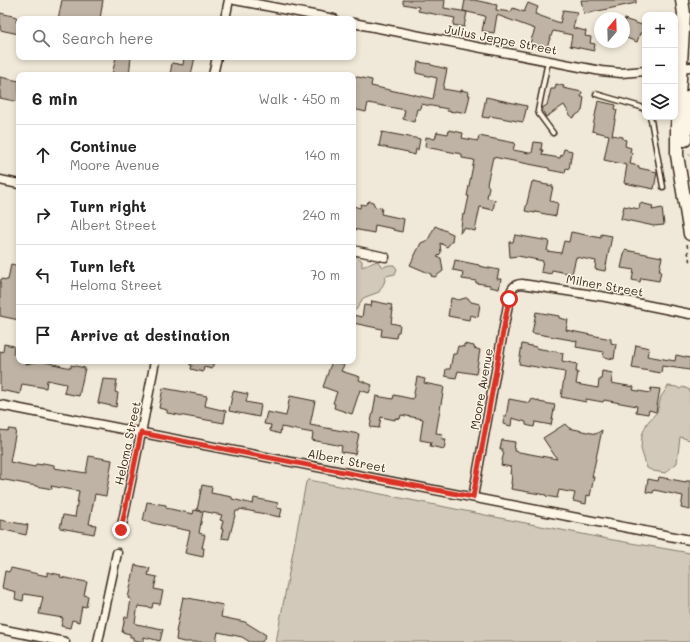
<!DOCTYPE html>
<html lang="en">
<head>
<meta charset="utf-8">
<style>
  body { margin:0; font-family:Mali,sans-serif; background:#f2f2f2; color:#222 }
  .controls { position:absolute; right:12px; top:12px; display:grid; overflow:hidden; border-radius:8px; box-shadow:0 2px 6px #0003 }
  .controls button { width:36px; height:36px; display:grid; place-items:center; padding:0; border:0; border-bottom:1px solid #e0e0e0; background:#fff; color:#222; font:20px sans-serif }
  .compass { position:absolute; left:594px; top:12px; width:36px; height:36px; border-radius:50%; background:#fff; box-shadow:0 2px 6px #0003; rotate:19deg }
  .stop { position:absolute; width:12px; height:12px; margin:-9px; border:3px solid #d93025; border-radius:50%; background:#fff }
  .stop.end { background:#d93025; border-color:#fff; box-shadow:0 1px 4px #0008 }
  .list { margin:0; padding:0; list-style:none }
  h2 { display:flex; justify-content:space-between; align-items:center; height:52px; margin:0; padding:0 16px; font-size:17px }
  h2 small { font-size:13px; font-weight:400; color:#767676 }
  .list li { display:grid; grid-template-columns:26px 1fr auto; gap:12px; align-items:center; box-sizing:border-box; height:60px; padding:0 16px; border-top:1px solid #e0e0e0 }
  .list b { display:block; font-size:15px; white-space:nowrap }
  .list p { margin:0; font-size:13px; white-space:nowrap; color:#767676 }
  .list em { font-size:13px; font-style:normal; color:#767676 }
  .icon { flex:none; width:22px; height:22px; fill:none; stroke:currentColor; stroke-width:2; stroke-linecap:round; stroke-linejoin:round }
  .map { position:relative; flex:none; width:690px; height:642px; overflow:hidden }
  .search { position:absolute; background:#fff; box-shadow:0 2px 6px #0003; left:16px; top:16px; width:340px; height:44px; display:flex; align-items:center; gap:10px; box-sizing:border-box; padding:0 14px; border-radius:8px; color:#767676; font-size:15px }
  .panel { position:absolute; background:#fff; box-shadow:0 2px 6px #0003; left:16px; top:72px; width:340px; height:292px; border-radius:8px }
  .map>svg:first-child { display:block }
  .green { fill:#d2c9ba; stroke:#867a6c }
  .building { fill:#beb3a4; stroke:#3b2a1e }
  .lines { fill:none; stroke-linecap:round; stroke-linejoin:round }
  .lane-casing { stroke:#3b2a1e; stroke-width:7 }
  .street-casing { stroke:#3b2a1e; stroke-width:11 }
  .secondary-casing { stroke:#3b2a1e; stroke-width:15 }
  .path { stroke:#3b2a1e; stroke-width:1.5; stroke-dasharray:4 3; stroke-linecap:butt }
  .lane { stroke:#fcf5e5; stroke-width:4 }
  .street { stroke:#fcf5e5; stroke-width:8 }
  .secondary { stroke:#fcf5e5; stroke-width:12 }
  .route { stroke:#d93025; stroke-width:5 }
  .labels { text-anchor:middle; dominant-baseline:central; stroke-width:3; stroke-linejoin:round; paint-order:stroke }
  .street-label { font-size:12px; fill:#3b2a1e; stroke:#fcf5e5 }
</style>
</head>
<body>
<div class="map">
<svg width="690" height="642" viewBox="0 0 690 642">
  <rect width="100%" height="100%" fill="#f0e9d9"/>
  <filter id="ink" filterUnits="userSpaceOnUse"><feTurbulence type="fractalNoise" baseFrequency=".025" numOctaves="2"/><feDisplacementMap in="SourceGraphic" scale="8" xChannelSelector="R" yChannelSelector="G"/><feConvolveMatrix kernelMatrix="1 2 1 2 8 2 1 2 1" color-interpolation-filters="sRGB"/></filter>
  <g filter="url(#ink)">
    <path class="green" d="M353,252l9,9v6l15,-6 6,6 6,-2h5l3,4 -2,5 -9,2 -2,7 -5,9 -16,6 -7,12h-3z
      M668,386l9,1 3,2 3,-2 7,3v50l-10,-3 -3,26 -12,10 -12,-2 -6,-3 -6,-19 1,-14 5,-12 10,-11 4,-15z
      M308,480h1c90,17 178,36 268,53 37,8 75,13 113,20v89h-414l30,-160z"/>
    <path class="building" d="M62,0h41l-3,19h-42z
      M403,0h42l-1,8 23,4 -3,15 -11,-2 2,-7 -37,-7 1,-4 -16,-3z
      M465,0h9l23,5 -1,5 15,2 2,-4 11,4 4,-9 10,4 -3,7 25,9 3,-13 14,2 -4,16 13,3 -1,5 6,1 -1,6 5,1 -1,7 -24,-5 2,-11 -19,-4 -7,18 -16,-6 5,-14 -38,-14 -3,18 -12,-2 3,-15 -22,-5z
      M581,0h55v3l-52,11z
      M0,13l17,4 -1,5h3v12l-19,-4z
      M624,19l21,7v8l-5,-1 -3,9 -13,-5z
      M116,57h15l-2,18h-17z
      M184,57h11l-4,18h-21l2,-12 11,2z
      M418,62l13,2v1l16,4 -4,20 18,3v-2l8,2 -1,3h2l-4,18 -10,-2v1l-9,-1 1,-2 -27,-5 -1,5h-3l-3,13 -11,-3 2,-9 -37,-7 -2,9 -13,-3v-33l19,4 -1,6 28,6v-1l34,8 4,-21 -21,-5z
      M0,77l19,4v21l-19,-4z
      M556,84l8,2 -1,2 19,4 -1,5h3l-2,14 -10,7 -8,-13 -18,12 -4,-7v-2l5,-3 4,-16h4z
      M486,97l41,9 -4,16 -33,-6 -1,2 -7,-1z
      M598,101l18,4 -1,4 2,1 -5,25 11,2v2l3,1 -1,6 6,2 -1,4 2,1 -2,11 9,2v2l18,4 -3,17 -30,-6 3,-18 -23,-5 5,-25 -17,-4z
      M449,130l14,3 -1,5 16,3 1,-5 36,7 -2,7 16,3h3l2,-11 8,1 -1,7h2l-1,5 18,3 1,-3 1,1 2,-7 8,2 -3,18 -3,-1 -1,5 -16,-3v-2l-56,-11 -6,27 2,3 -2,11 8,2 -2,10 -13,-3 -5,24 -11,-3 -4,5 3,-19 2,1 4,-19h-2l7,-36 -12,-2v-4l-37,-7 1,-10 9,2 2,-7 11,2z
      M382,132l38,7 -2,11 -2,-1 -1,6 -7,-2v-1l-29,-6z
      M533,181l9,2v1l11,2 -3,15 8,2 -2,13 -21,-4v1l-10,-2 7,-29h1z
      M369,201l4,1 2,5 7,1 -1,6 23,5 -2,13 -9,-2 1,-1 -19,-4 -1,8 -21,-4v-23l7,2 1,-4 4,1z
      M640,203l13,3 -1,4 10,-2 2,17 -10,1 -33,-7 3,-13 15,3z
      M435,226l18,8 -1,7 -5,6 -7,-4 1,10 -4,4 4,1 2,13 -8,6 -4,-1v-2l-21,-9 11,-22 7,-3z
      M571,232l30,6v-4l11,2 -7,35 -10,-2 1,-8 -20,-4 -4,17 -20,-4 -1,4 -10,-2 2,-11 -25,-5 -8,1 -1,-15h4l2,-7 34,6 -2,10 14,2 3,-12 5,1z
      M625,250l37,7 -3,14h2l-2,10 -18,-3 -1,4 -8,-2 2,-10 -13,-2z
      M455,260l24,5v1l20,4 -2,9h4l-2,10 -9,-2v-2l-14,-2v-2l-14,-2 1,-7 -10,-2z
      M11,264l8,2v54l-19,-4v-32l1,-5 7,1z
      M451,298l8,2 6,-2h3l3,4 9,2 -2,13 -8,-2 -1,5 -21,-4z
      M372,301l20,4 -1,5h2l-2,13 9,2 -1,7h-2l-1,6 -15,-2 1,-7 -29,-6v-8l9,2 2,-12 7,1z
      M536,312l23,4v2l9,2 -2,10 45,9v4l5,1 -2,15 -11,-2 1,-5 -28,-5 1,-6 -45,-8z
      M4,344l10,2 -1,8 6,1v6h7v3l14,-3 31,7v-3l14,3 -6,28 -15,-3 2,-9 -19,-4 -1,8 -24,-4 -2,10 -20,-4v-39l3,1z
      M464,344l10,2v2l6,2 -4,24 -18,-3 -2,7 -11,-2 1,-7h4l3,-15h3l2,-8 6,1z
      M522,344l14,3v1l27,5 -1,8 15,3 -1,8h2l-2,12 22,4 1,-8h2l1,-9 11,2 -2,10 23,4 -1,3 17,3 1,-5 9,1 -4,23 -7,-2 -1,4 -12,-2 1,-6 -33,-6 -1,2 -17,-3v3l-25,-5 4,-25 -46,-8z
      M636,345l13,3 -2,8 28,5 1,-6 14,3v12l-28,-4 -1,7 -29,-5z
      M190,361h24l-2,8 -8,-2 -1,5 -12,-3 1,-4h-2z
      M332,361l12,4 -3,6 19,6 -1,3 13,5 -3,8 -9,-3 -8,24 -18,-6 1,-4 -2,-1 4,-11 -14,-5z
      M417,377l8,2 -1,4 20,4 -8,46 7,1 -1,5h4l-2,10 -14,-3 1,-4 -11,-2 3,-21 -22,-4 -1,4 -5,-1v2l-14,-3 -2,11 -9,-1 6,-31 17,3 1,-4 19,4z
      M103,379l14,1 -2,12 3,1 -2,14 -18,-4z
      M163,388l44,8 -2,10 21,5 -2,12 -57,-10v-3l-8,-2z
      M233,391l15,3 -2,8 15,3 -2,12 -30,-6z
      M290,396l25,5 -5,24 49,9 -4,20 -14,-2 1,-6 -30,-6 1,-7 -32,-6 -1,7 -10,-3 1,-6 -7,-1 3,-12 19,4z
      M509,399l21,4 2,-4 7,2v1l16,3 -4,20 -16,-3 -1,5 -8,-2v-3l-14,-4 -1,8 -8,-2 1,-8 2,1z
      M565,424l4,4 27,6 6,-4 -10,47h2l-4,19 -3,-1 -1,9 -13,-3 2,-8 -16,-3 -2,8 -11,-2v-1l-35,-6 1,-5h-1l1,-10h-2l1,-7 -10,-2 3,-13h-2l1,-3h-3l2,-9 13,2 -1,9 43,8 -14,-21z
      M9,429l7,1 -6,32 25,5 1,-3 7,1v-2l11,2v3l32,5 3,-17 23,4 -6,36 -11,-2 -6,30 7,1 -2,9 -34,-6 3,-13 12,2 4,-26 -28,-5 1,3 -52,-10v-49l8,1z
      M659,477l27,5v-1h4v29l-9,-2 2,-12 -29,-6 -1,3 -7,-1 2,-13 10,2z
      M202,485l10,2 -1,6 21,4v2l21,5 1,-6 24,5 -1,5 5,1 -2,8 -40,-8 -1,2h-3l-7,28 -8,-1 2,-9h-2l2,-8 -3,-1 2,-5 -25,-5z
      M147,502l19,3v3l27,6 1,-4 9,2 -4,21 6,2 -3,13h2l-1,9 -18,-4 5,-22 -47,-10z
      M0,520l28,5 -2,10 -26,-6z
      M135,565l15,3 -2,7 9,2 -3,12 9,2 -3,13 -7,-1 -1,5 -14,-2 -3,16 1,2 27,5 -3,12 -16,-4v5l-11,-2v-3h-3v-3l-8,-2 3,-15h3l3,-18 -3,-1z
      M11,568l36,8v-4l14,3 -1,2 27,5 -3,13 4,1 -2,11 -4,-1 -3,16 -7,-2 -2,8 -9,-2 2,-8 -24,-4 4,-17 -19,-3 -1,7 -8,-2 1,-7 -14,-4 3,-17 4,1z
      M183,597l40,8 -2,12 24,5 21,13 -4,7h-12l-8,-5 -24,-5 -2,10h-32l-8,-2 1,-8h-1z"/>
    <g class="lines">
      <defs>
        <path id="lane" d="M548,61l-10,50 1,3 14,19
          M596,94l45,13 4,3
          M650,117l1,3 12,67"/>
        <path id="street" d="M235,0l99,19
          M225,19l4,-19
          M353,23l248,48 20,2 24,-2
          M676,68l14,-1
          M213,75l4,-18
          M0,180l19,4
          M353,250l32,7
          M0,405l690,135
          M473,497l36,-198c2,-8 3,-15 13,-15l84,13 84,17
          M121,530l20,-97 14,-72
          M0,629l65,13
          M98,642l19,-89"/>
        <path id="secondary" d="M682,0l2,14 -7,114v27l13,79
          M685,140l2,-24 3,-20"/>
      </defs>
      <use href="#lane" class="lane-casing"/>
      <use href="#street" class="street-casing"/>
      <use href="#secondary" class="secondary-casing"/>
      <path class="path" d="M689,154l1,1
        M687,244l3,20"/>
      <use href="#lane" class="lane"/>
      <use href="#street" class="street"/>
      <use href="#secondary" class="secondary"/>
    </g>
  </g>
  <g class="lines" filter="url(#ink)">
    <path class="route" d="M121,530l20,-97 332,64 36,-198"/>
  </g>
  <g class="labels">
    <g class="street-label">
      <text transform="translate(501 39) rotate(11)">Julius Jeppe Street</text>
      <text transform="translate(605 285) rotate(10)">Milner Street</text>
      <text transform="translate(481 389) rotate(-80)">Moore Avenue</text>
      <text transform="translate(127 443) rotate(-78)">Heloma Street</text>
      <text transform="translate(347 460) rotate(11)">Albert Street</text>
    </g>
  </g>
</svg>
<div class="controls">
<button>+</button>
<button>−</button>
<button><svg class="icon" aria-label="layers" viewBox="0 0 24 24"><path d="M12 4l9 5-9 5-9-5zM3 14l9 5 9-5"/></svg></button>
</div>
<svg class="compass" viewBox="-18 -18 36 36"><path d="M0-13l5 13h-10z" fill="#e53935"/><path d="M0 13l5-13h-10z" fill="#767676"/></svg>
<div class="stop" style="left:509px;top:299px"></div>
<div class="stop end" style="left:121px;top:530px"></div>
<div class="search"><svg class="icon" aria-label="search" viewBox="0 0 24 24"><circle cx="10" cy="10" r="6"/><path d="M15 15l6 6"/></svg>Search here</div>
<section class="panel">
<h2>6 min<small>Walk · 450 m</small></h2>
<ul class="list">
<li><svg class="icon" aria-label="ahead" viewBox="0 0 24 24"><path d="M12 20V5M6 11l6-6 6 6"/></svg><div><b>Continue</b><p>Moore Avenue</p></div><em>140 m</em></li>
<li><svg class="icon" aria-label="right" viewBox="0 0 24 24"><path d="M7 20v-9h11M14 6l5 5-5 5"/></svg><div><b>Turn right</b><p>Albert Street</p></div><em>240 m</em></li>
<li><svg class="icon" aria-label="left" viewBox="0 0 24 24"><path d="M17 20v-9H6M10 6l-5 5 5 5"/></svg><div><b>Turn left</b><p>Heloma Street</p></div><em>70 m</em></li>
<li><svg class="icon" aria-label="arrive" viewBox="0 0 24 24"><path d="M6 21V4h12l-3 4 3 4H6"/></svg><div><b>Arrive at destination</b></div></li>
</ul>
</section>
</div>
</body>
</html>
